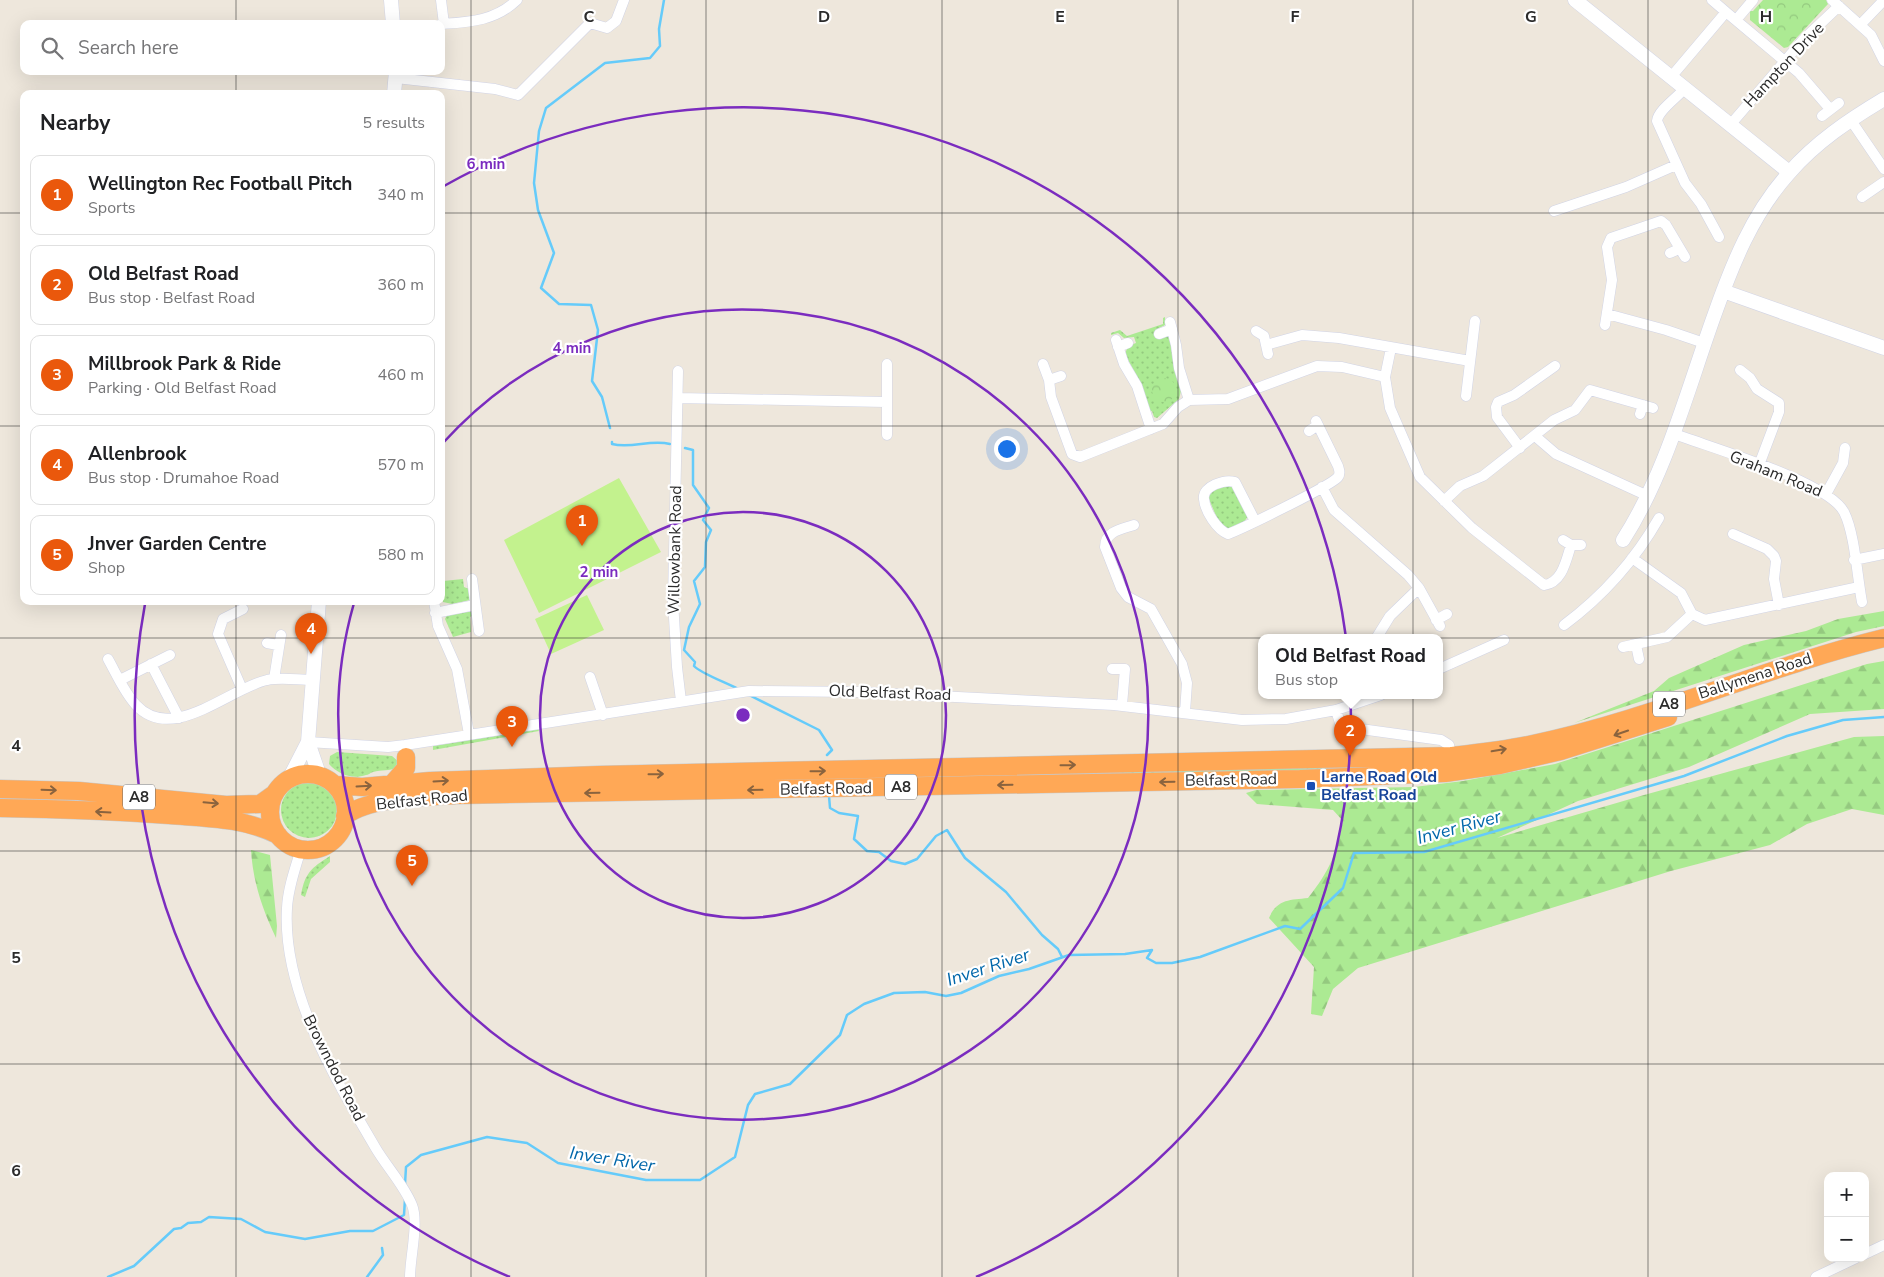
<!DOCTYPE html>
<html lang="en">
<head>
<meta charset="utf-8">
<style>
  body { margin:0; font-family:"Nunito Sans",sans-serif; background:#f6f6f6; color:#202124 }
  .controls { position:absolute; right:15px; bottom:15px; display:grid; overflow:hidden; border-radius:10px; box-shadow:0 5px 20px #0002 }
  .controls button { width:45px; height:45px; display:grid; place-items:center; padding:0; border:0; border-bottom:1px solid #e0e0e0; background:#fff; color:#202124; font:25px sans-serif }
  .you { position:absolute; left:1006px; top:448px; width:18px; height:18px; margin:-12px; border:4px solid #fff; border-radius:50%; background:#1a73e8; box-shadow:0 0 0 8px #1a73e833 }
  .badge { display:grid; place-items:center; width:32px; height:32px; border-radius:50%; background:#ea580c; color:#fff; font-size:16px; font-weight:700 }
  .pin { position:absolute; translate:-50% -41px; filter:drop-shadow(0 1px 2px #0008) }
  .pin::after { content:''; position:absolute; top:26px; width:18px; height:15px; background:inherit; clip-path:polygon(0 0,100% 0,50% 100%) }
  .popup { position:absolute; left:1258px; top:634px; width:185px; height:65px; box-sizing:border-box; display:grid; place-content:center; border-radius:10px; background:#fff; filter:drop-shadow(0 1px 4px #0005); font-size:16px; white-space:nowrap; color:#757577 }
  .popup b { font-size:19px; color:#202124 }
  .popup::after { content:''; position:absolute; left:50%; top:100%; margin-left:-10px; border:10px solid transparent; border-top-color:#fff }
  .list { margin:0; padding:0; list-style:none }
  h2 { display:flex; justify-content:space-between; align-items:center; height:65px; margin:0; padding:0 20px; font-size:21px }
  h2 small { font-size:16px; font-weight:400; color:#757577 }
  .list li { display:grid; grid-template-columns:32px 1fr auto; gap:15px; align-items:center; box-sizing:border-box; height:80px; margin:0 10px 10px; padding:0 10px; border:1px solid #e0e0e0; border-radius:10px }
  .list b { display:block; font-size:19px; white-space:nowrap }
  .list p { margin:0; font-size:16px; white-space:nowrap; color:#757577 }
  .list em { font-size:16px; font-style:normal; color:#757577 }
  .icon { flex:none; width:28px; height:28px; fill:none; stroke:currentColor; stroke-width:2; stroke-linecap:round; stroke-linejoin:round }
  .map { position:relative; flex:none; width:1884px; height:1277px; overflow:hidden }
  .search { position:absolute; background:#fff; box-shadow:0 5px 20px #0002; left:20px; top:20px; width:425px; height:55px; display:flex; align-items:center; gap:12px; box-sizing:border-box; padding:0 18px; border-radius:10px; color:#757577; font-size:19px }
  .panel { position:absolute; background:#fff; box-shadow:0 5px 20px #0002; left:20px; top:90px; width:425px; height:515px; border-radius:10px }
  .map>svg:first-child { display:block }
  .grass { fill:url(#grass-dots) }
  .forest { fill:url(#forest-firs) }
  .park { fill:url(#park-crowns) }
  .pitch { fill:#c3f28e }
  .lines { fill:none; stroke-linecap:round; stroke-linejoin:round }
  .stream { stroke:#65cbfa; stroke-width:2.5 }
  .street-casing { stroke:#d1d4e5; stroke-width:11 }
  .secondary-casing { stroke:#d1d4e5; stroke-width:15 }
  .highway-casing { stroke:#c8c8c8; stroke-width:19 }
  .street { stroke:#fff; stroke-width:10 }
  .secondary { stroke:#fff; stroke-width:14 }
  .highway { stroke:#ffa856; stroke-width:18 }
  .oneway { stroke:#8a633e }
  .grid { fill:none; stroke:#2b2b2b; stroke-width:1; stroke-opacity:0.55 }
  .ring { fill:none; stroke:#7b2cbf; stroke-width:2.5 }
  .transit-dot { fill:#1a4fb4; stroke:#fff; stroke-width:2 }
  .labels { text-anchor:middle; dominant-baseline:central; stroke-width:4.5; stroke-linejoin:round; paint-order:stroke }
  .shield { fill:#fff; stroke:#6b6b6b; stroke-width:1 }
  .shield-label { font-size:15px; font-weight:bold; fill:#2b2b2b }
  .street-label { font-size:16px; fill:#2b2b2b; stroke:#fff }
  .transit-label { font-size:16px; font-weight:bold; fill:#164399; stroke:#fff; text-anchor:start }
  .water-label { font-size:18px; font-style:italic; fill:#0167aa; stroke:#fff }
  .grid-label { font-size:16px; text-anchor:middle; font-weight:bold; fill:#2b2b2b; stroke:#fff; stroke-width:4.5; stroke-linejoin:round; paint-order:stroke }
  .centre { fill:#7b2cbf; stroke:#fff; stroke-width:2.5 }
  .ring-label { font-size:15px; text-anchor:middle; font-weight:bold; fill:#7b2cbf; stroke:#fff; stroke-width:4.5; stroke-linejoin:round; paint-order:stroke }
</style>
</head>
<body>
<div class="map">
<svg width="1884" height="1277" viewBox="0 0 1884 1277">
  <defs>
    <pattern id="grass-dots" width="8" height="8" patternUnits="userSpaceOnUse" patternTransform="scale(1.25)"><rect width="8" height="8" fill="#acea93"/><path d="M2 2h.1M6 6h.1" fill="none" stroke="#94c97f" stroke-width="1.8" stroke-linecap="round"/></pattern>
    <pattern id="forest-firs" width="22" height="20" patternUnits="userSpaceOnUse" patternTransform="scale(1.25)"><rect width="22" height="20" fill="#acea93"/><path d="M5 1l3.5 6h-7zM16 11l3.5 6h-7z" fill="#94c97f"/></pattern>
    <pattern id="park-crowns" width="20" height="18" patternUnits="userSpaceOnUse" patternTransform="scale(1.25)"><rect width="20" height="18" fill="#acea93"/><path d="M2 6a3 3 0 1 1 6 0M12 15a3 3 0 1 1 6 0" fill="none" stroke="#94c97f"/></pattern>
  </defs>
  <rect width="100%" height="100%" fill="#eee7dc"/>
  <path class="grass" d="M1165,317v8l-10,5 3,7 11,-1 13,51 -3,12 -22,19 -3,-1 -2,-6 -3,1 -6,-24 -18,-34 3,-8 8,-3 -2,-6 -10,1 -6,-5 -7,2v-2l9,-3 7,6 36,-12v-6z
    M1232,485l16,31 -4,6 -17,7 -7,-4 -12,-28 7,-8z
    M463,579l1,8 5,2 1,11 -18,4 -9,-2v-21z
    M471,609l4,5 -5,3 1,15 -18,5 -8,-18 2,-4z
    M538,729l1,2 -106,19v-4z
    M337,752l55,4 7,6 -2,5c-8,5 -15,2 -24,5 -4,1 -2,2 -7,3 -14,5 -28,-1 -37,-11l1,-8z
    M1457,761l-35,9 -320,6v-4z
    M281 810a28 28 0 1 1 56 0a28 28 0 1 1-56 0Z
    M330,856v6l-19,17 -6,18 -4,-2c4,-22 10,-27 29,-39z"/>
  <path class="forest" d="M1884,611v15l-28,6 -282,91 80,-32 15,-13 75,-33 62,-14 32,-12z
    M1884,661v48l-74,5 -121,53 -111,34 -81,37 147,-43 210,-58 30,-1v79l-32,-6 -45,15 -37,21 -99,26 -313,97 -25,21 -11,27 -11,-2 3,-47 -45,-49c8,-19 21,-18 39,-20 22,-28 28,-43 35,-77l-10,-11 -76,-6 -11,-11 10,-3 158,-3 49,-6 92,-17 312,-100z
    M251,850l19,5 7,71 -1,12c-14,-30 -23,-56 -25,-88z"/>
  <path class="park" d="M1763,0h63l2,4 -40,43 -4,1 -34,-28v-9h3z
    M1152 390a12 12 0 1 1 24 0a12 12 0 1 1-24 0Z"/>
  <path class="pitch" d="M619,478l42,74 -122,61 -35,-73z
    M587,595l17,35 -53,24 -16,-35z"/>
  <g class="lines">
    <path class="stream" d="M610,428l-8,-31 -10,-16 6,-51 -7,-25 -32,-1 -18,-16 13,-35 -16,-43 -4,-27 5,-52 7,-23 59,-45 45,-5 10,-12 -1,-17 5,-29
      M612,442v2c20,5 38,-5 58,0
      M685,448l8,2v35l16,23 -6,12 8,10 -5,12 -1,25 -11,14 6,23 -11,23 -5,23 11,12 -1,4c6,7 33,17 44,23
      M749,695l70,35 13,20 -5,5
      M829,796l1,12 9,5 19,3 -4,23 13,12 12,1 12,9 14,3 12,-5 19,-23 11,-6 18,28 41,34 36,43 16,14 4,8
      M405,1184l1,-17 15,-12 66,-18 40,6 31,20 88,17h54l35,-23 13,-52 7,-11 35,-10 50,-49 7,-20 17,-11 30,-11 31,-1 21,4 15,-3 38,-17 30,-7 40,-14 56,-1 27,-4 -5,8 9,5h16l28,-6 85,-31 15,3 43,-41 11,-35 70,-1 260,-76 103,-40 56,-16 41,-3
      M108,1277l26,-11 40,-37 7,-1 7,-5 13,-1 8,-5 32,2 24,13 40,7 45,-8h23l31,-16 1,-16
      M367,1277l16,-22 -1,-7"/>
    <defs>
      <path id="street" d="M441,0l3,24
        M1712,0l14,12
        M1832,0l39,35 13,26
        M1736,20l17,-20
        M441,24c29,-2 54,-3 76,-24
        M1861,24l23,-24
        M1671,77l55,-65 73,61 31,36
        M396,78l99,11 23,6 72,-72 17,5 9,-7 8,-21
        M1685,88c-8,10 -27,22 -28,33l28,62 16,21 18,33
        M1822,116l17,-13
        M1850,119l34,50
        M1731,124l72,-84 36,-34
        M1862,197l22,-15
        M1554,211l72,-24 50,-22
        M1670,253l9,-4
        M1607,314l59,16 38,13
        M1170,322l6,23 3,23 10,32
        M1605,325l7,-45 -5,-33 4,-9 50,-17 5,4 19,32
        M1256,331l8,5 4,18
        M1159,334l13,-5
        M1116,340l8,24 13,22 14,43
        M1266,345l36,-10 37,3 131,23
        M1118,347l10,-4
        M1391,348l-6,29 5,31 30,69 52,51 72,57c18,-2 22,-24 27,-40
        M887,364v71
        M1043,364l6,16 2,17 21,57 8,3 83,-33 15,-17 11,-7 39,-1 89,-33 25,1 43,10
        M1740,370l10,8 7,11 22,14v9l-20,53
        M678,371l-5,230 4,66 4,34
        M1049,380l12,-4
        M1466,396l9,-75
        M678,398l208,4
        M1640,414l3,-9
        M1309,431l9,-6
        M1672,433c36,14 156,48 172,79 11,22 13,64 18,90
        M1535,436l21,18 92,42
        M1520,448l-23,-31 -1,-10 2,-5 16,-7 41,-29
        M1322,487l12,23 74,65 11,13 21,38
        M1826,494l17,-31 2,-15
        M1444,501l16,-15 23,-10 71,-56 21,-10 15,-20 63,18
        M1255,521l-20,-39c-10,-3 -33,4 -31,17 1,12 13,31 24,35 15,-6 103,-48 110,-57 3,-4 1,-7 0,-11l-22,-45
        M1134,525c-12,4 -29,6 -29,22l16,41 7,9 23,12 31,55 5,19 -2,29
        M1733,534l34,15 7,7 2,5 -2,18 5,26
        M1563,540l8,5h10
        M1632,558l49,35 11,21 13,6 154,-33
        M1854,560l30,-6
        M472,579l7,52
        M434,601l4,25 19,43 12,65
        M435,613l40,-8
        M1436,620l11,-6
        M1564,625c39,-29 71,-65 95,-107
        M1377,637l13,-21 29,-28
        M267,643l11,2
        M1636,645l3,14
        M1623,647l44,-10 25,-23
        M108,659c9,16 16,33 28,46 36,39 92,-16 131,-25 15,-3 30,0 46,0
        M151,664l28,54
        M1112,669h13l-3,36
        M1439,669l65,-29
        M590,677l13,38
        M274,679l7,-44
        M120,680l50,-25
        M242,689l-24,-55 5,-15 20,-10
        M1336,710l4,13 6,4 95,13 8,5 2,11
        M308,742l80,5 17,-2 344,-54 109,1 256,13 128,15 44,-1 50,-9 45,-15
        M301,849c-6,20 -13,39 -14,59 -5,82 48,171 88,239 11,19 29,38 37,58 7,17 -2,53 -2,72
        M1865,1254l19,-9
        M1816,1277l40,-19"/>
      <path id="secondary" d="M391,0l2,24
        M1575,0l214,172
        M394,94l2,-23
        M1723,291l161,57
        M1623,540c43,-67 64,-149 91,-224 18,-51 38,-102 75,-143 27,-31 60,-53 95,-74
        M319,774l-11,-32 11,-141
        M289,779l19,-37"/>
      <path id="highway" d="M270 812a38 38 0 1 1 76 0a38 38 0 1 1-76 0Z
        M392,784l14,-16v-11
        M336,785l26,2 68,-6 168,-6 853,-19c27,-3 55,-6 82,-12 120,-25 232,-77 351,-106
        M0,789l79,2 147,14 34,-1 14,-10
        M0,808c56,1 113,3 169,7 38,3 75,3 109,20
        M345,816c24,-19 81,-19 111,-21l844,-16 145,-6 55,-8 61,-14 107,-34"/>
    </defs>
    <use href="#street" class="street-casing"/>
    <use href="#secondary" class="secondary-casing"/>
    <use href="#highway" class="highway-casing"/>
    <use href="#street" class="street"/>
    <use href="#secondary" class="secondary"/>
    <use href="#highway" class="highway"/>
  </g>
  <defs><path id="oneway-shaft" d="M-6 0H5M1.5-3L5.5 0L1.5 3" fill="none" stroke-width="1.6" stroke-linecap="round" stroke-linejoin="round" transform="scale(1.25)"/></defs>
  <g class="oneway">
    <use href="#oneway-shaft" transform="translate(1621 733) rotate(161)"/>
    <use href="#oneway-shaft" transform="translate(1499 750) rotate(-10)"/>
    <use href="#oneway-shaft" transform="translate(1068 765) rotate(-1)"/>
    <use href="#oneway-shaft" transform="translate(818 771) rotate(-1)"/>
    <use href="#oneway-shaft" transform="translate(656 774) rotate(-1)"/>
    <use href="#oneway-shaft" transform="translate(441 781) rotate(-3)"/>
    <use href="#oneway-shaft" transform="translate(1167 782) rotate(179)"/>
    <use href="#oneway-shaft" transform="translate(1005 785) rotate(179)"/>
    <use href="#oneway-shaft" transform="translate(364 786) rotate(-3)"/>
    <use href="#oneway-shaft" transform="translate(49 790) rotate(2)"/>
    <use href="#oneway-shaft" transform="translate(755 790) rotate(179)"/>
    <use href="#oneway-shaft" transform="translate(592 793) rotate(179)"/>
    <use href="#oneway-shaft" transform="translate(211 803) rotate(5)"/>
    <use href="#oneway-shaft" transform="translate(103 812) rotate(-177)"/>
  </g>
  <path class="grid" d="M236,0v24M471,0v1277M706,0v1277M942,0v1277M1178,0v1277M1413,0v1277M1648,0v1277M236,71v23M0,213h24M441,213h1443M0,426h24M441,426h1443M236,601v676M0,638h1884M0,851h1884M0,1064h1884"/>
  <g class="ring">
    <circle cx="743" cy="715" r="203"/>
    <path d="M442 444A405 405 0 1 1 354 603"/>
    <path d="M510 1277A608 608 0 0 1 145 604M444 186A608 608 0 1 1 976 1277"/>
  </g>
  <rect class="transit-dot" x="1306" y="781" width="10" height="10" rx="2.5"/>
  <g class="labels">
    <g class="shield">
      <rect x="1653" y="691.5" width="32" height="25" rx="4"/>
      <rect x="885" y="774.5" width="32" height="25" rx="4"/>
      <rect x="123" y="784.5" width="32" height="25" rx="4"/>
    </g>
    <g class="shield-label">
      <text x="1669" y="704">A8</text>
      <text x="901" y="787">A8</text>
      <text x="139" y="797">A8</text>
    </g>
    <g class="street-label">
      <text transform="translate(1784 65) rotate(-47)">Hampton Drive</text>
      <text transform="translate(1776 474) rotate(22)">Graham Road</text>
      <text transform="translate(675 550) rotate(-89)">Willowbank Road</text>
      <text transform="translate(1755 676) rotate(-18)">Ballymena Road</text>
      <text transform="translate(890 693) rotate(2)">Old Belfast Road</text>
      <text transform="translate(1231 780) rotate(-1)">Belfast Road</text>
      <text transform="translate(826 789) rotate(-1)">Belfast Road</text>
      <text transform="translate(422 800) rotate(-6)">Belfast Road</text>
      <text transform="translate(334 1068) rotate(63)">Browndod Road</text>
    </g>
    <g class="transit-label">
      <text x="1321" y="777">Larne Road Old<tspan x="1321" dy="18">Belfast Road</tspan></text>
    </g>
    <g class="water-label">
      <text transform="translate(1459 827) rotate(-15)">Inver River</text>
      <text transform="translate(988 967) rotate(-18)">Inver River</text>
      <text transform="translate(612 1159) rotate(9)">Inver River</text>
    </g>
  </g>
  <g class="grid-label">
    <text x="589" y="22">C</text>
    <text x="824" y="22">D</text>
    <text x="1060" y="22">E</text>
    <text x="1295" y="22">F</text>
    <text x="1531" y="22">G</text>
    <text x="1766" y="22">H</text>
    <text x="16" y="751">4</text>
    <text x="16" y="963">5</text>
    <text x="16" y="1176">6</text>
  </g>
  <circle cx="743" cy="715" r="8" class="centre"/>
  <g class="ring-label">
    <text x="486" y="169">6 min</text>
    <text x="572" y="353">4 min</text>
    <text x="599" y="577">2 min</text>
  </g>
</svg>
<div class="controls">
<button>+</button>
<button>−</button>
</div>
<div class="you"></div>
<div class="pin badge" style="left:582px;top:546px">1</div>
<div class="pin badge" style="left:1350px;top:756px">2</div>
<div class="popup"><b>Old Belfast Road</b>Bus stop</div>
<div class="pin badge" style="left:512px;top:747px">3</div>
<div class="pin badge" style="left:311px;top:654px">4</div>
<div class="pin badge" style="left:412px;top:886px">5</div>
<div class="search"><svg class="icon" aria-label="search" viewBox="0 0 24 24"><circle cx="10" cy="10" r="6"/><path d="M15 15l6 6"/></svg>Search here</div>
<section class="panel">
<h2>Nearby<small>5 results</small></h2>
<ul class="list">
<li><span class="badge">1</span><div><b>Wellington Rec Football Pitch</b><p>Sports</p></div><em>340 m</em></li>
<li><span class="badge">2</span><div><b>Old Belfast Road</b><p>Bus stop · Belfast Road</p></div><em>360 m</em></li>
<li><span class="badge">3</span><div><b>Millbrook Park &amp; Ride</b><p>Parking · Old Belfast Road</p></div><em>460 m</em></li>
<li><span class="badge">4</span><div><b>Allenbrook</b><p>Bus stop · Drumahoe Road</p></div><em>570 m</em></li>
<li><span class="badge">5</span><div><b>Jnver Garden Centre</b><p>Shop</p></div><em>580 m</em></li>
</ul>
</section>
</div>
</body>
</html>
